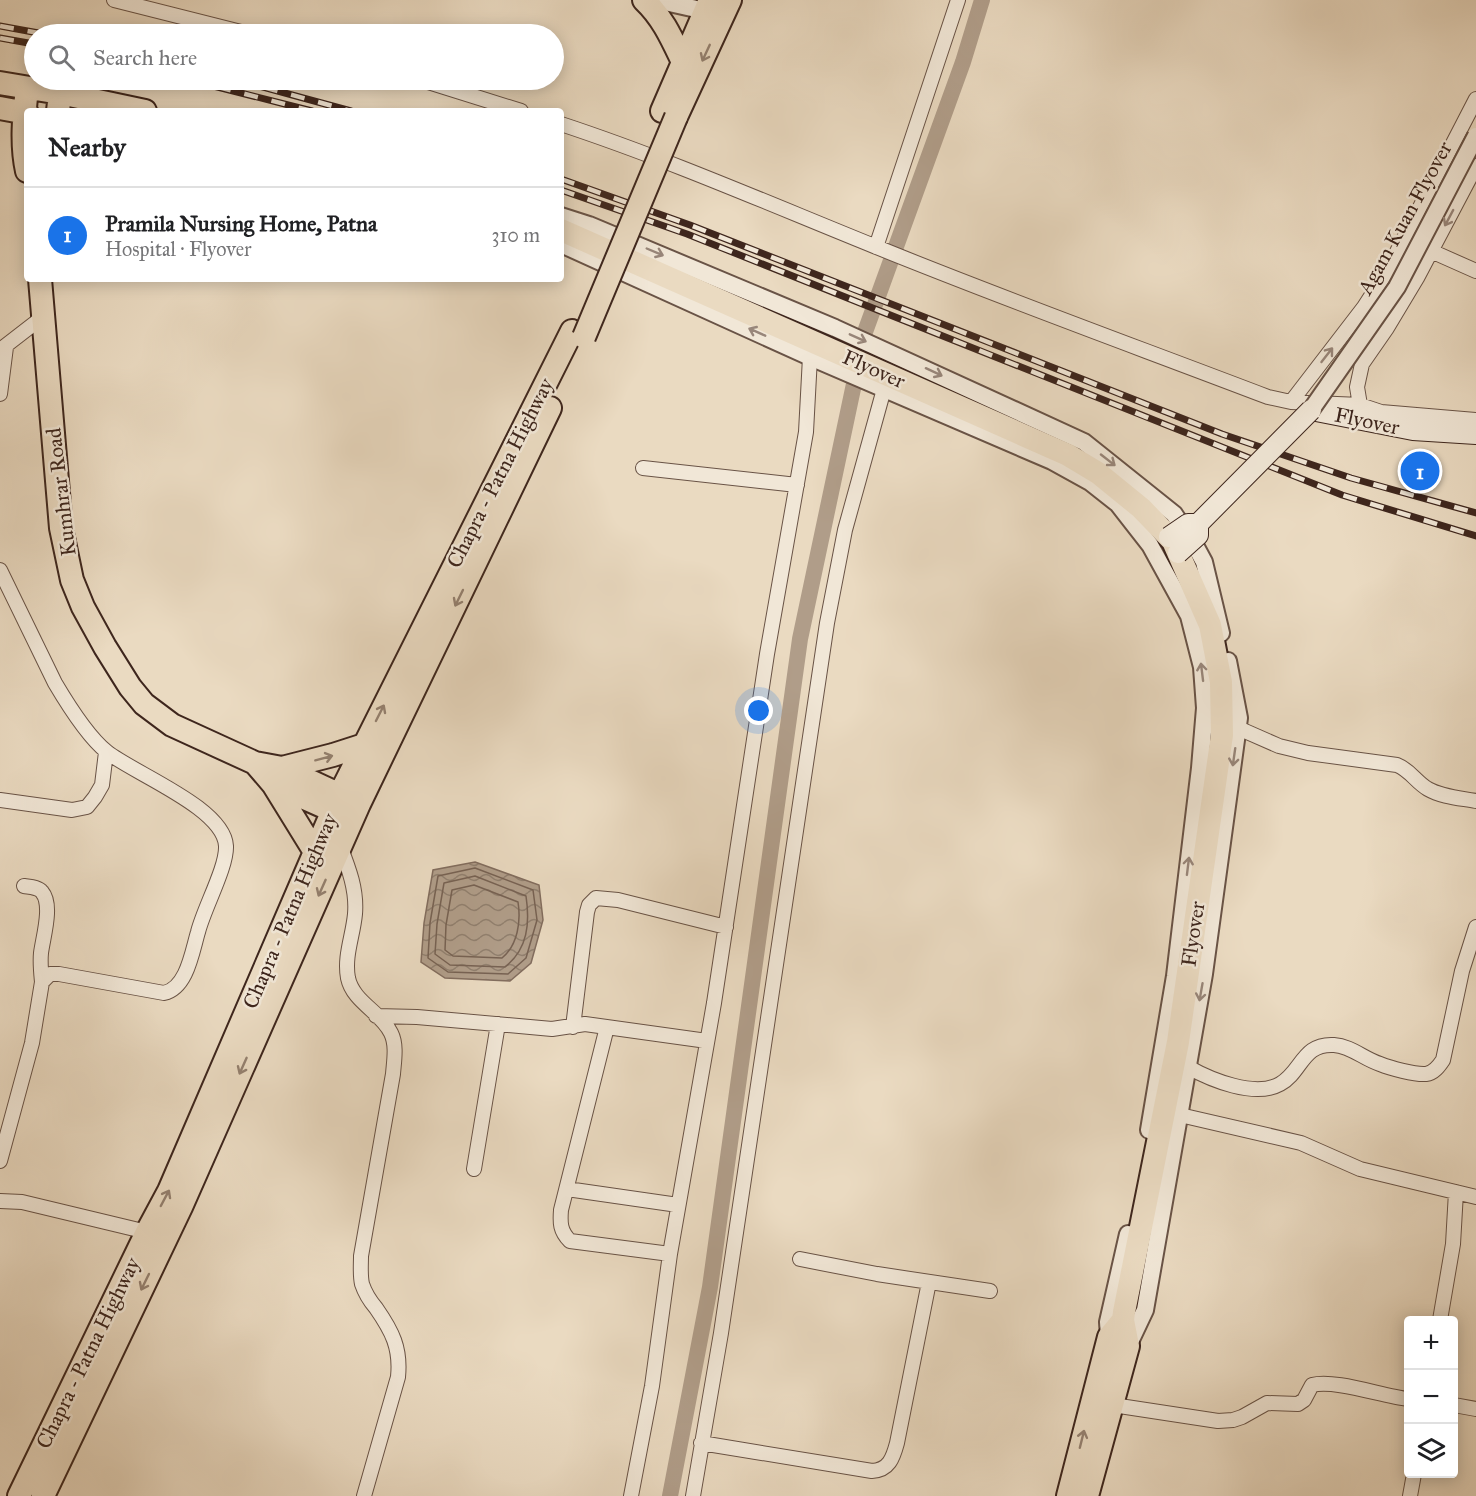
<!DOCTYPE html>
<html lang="en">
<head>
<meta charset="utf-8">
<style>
  body { margin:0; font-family:"IM FELL Great Primer",serif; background:#f2f2f2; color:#202124 }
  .controls { position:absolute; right:18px; bottom:18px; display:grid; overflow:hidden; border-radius:6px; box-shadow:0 3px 15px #0003 }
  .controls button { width:54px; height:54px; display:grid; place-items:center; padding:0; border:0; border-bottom:2px solid #e0e0e0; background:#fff; color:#202124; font:30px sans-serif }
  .you { position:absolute; left:759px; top:711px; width:21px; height:21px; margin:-15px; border:4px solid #fff; border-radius:50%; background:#1a73e8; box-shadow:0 0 0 9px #1a73e833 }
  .badge { display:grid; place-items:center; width:39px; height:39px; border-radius:50%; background:#1a73e8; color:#fff; font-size:20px; font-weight:700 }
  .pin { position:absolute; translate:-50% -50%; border:3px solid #fff; box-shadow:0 2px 6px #0006 }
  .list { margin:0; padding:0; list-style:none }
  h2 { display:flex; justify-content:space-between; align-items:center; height:78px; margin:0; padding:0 24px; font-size:26px }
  h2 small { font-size:20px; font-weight:400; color:#757577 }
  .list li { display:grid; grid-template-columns:39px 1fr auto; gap:18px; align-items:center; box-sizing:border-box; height:96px; padding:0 24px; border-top:2px solid #e0e0e0 }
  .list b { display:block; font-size:22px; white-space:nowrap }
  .list p { margin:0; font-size:20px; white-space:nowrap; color:#757577 }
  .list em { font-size:20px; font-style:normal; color:#757577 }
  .icon { flex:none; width:33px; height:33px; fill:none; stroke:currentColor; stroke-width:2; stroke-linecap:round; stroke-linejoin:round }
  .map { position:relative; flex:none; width:1476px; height:1496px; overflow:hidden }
  .search { position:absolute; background:#fff; box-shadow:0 3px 15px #0003; left:24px; top:24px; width:540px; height:66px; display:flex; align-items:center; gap:15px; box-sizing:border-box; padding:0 21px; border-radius:33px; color:#757577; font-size:22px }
  .panel { position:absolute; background:#fff; box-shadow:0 3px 15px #0003; left:24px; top:108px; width:540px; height:174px; border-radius:6px }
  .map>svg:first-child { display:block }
  .water { fill:url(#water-waves); stroke:#826d5e; stroke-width:1.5 }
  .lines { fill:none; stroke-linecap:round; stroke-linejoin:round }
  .shore { stroke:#776253; stroke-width:1.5 }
  .canal { stroke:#b09d89; stroke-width:16 }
  .minor-casing { stroke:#695346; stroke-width:16 }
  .tertiary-casing { stroke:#695346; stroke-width:20 }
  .secondary-casing { stroke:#3e261d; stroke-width:22 }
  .primary-casing { stroke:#3e261d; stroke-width:26 }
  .trunk-casing { stroke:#3e261d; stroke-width:26 }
  .minor { stroke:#f1e7d7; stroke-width:14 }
  .tertiary { stroke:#f1e7d7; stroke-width:16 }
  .secondary { stroke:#f1e7d7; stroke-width:20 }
  .primary { stroke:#eadac1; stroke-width:22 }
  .trunk { stroke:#eadac1; stroke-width:22 }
  .rail-casing { stroke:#3e261d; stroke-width:7 }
  .rail { stroke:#f1e7d7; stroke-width:4.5; stroke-dasharray:14; stroke-linecap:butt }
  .tertiary-bridge-casing { stroke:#695346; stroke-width:20; stroke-linecap:butt }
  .secondary-bridge-casing { stroke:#3e261d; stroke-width:22; stroke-linecap:butt }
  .trunk-bridge-casing { stroke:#3e261d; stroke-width:26; stroke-linecap:butt }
  .tertiary-bridge { stroke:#f1e7d7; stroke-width:16 }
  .secondary-bridge { stroke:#f1e7d7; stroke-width:20 }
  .trunk-bridge { stroke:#eadac1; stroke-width:22 }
  .oneway { stroke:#94806f }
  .oneway2 { stroke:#98867a }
  .labels { text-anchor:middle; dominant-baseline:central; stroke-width:5; stroke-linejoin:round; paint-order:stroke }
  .street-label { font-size:21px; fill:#3e261d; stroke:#f1e7d7 }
</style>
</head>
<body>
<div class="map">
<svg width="1476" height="1496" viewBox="0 0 1476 1496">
  <defs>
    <pattern id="water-waves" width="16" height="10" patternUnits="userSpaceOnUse" patternTransform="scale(1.5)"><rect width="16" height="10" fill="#b09d89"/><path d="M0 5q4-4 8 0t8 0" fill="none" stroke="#91806f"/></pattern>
  </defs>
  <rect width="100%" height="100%" fill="#eadac1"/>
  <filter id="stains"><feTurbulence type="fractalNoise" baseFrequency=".00333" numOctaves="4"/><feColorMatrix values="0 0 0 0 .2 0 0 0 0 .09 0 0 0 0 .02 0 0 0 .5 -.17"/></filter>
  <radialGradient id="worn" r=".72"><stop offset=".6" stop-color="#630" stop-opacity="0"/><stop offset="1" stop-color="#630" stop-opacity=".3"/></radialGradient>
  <path class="water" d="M475,862l64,23 4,35 -12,43 -21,18 -65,-3 -24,-16 3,-39 9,-53z"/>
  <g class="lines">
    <path class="shore" d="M475,868l58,22 4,30 -11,38 -18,16 -60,-2 -20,-14 2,-35 8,-47z
      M475,876l51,20c4,27 2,53 -21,71l-55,-2 -15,-11 2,-30 7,-41z
      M474,885l44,17c3,19 0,43 -16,56l-49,-2 -8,-6 1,-25 6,-35z"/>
    <path class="canal" d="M670,1496l40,-209 90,-648 65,-307 98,-270 19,-62"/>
    <defs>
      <path id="minor" d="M114,0l135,34
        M422,80l99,31
        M561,124c106,35 209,80 313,122 130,53 263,101 394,151l23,5 69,3 21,7 95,8
        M876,247l82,-247
        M1431,251l45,20
        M0,350l44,-34
        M0,394l6,-47
        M1291,402l73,-95 22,-34 90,-174
        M1360,405l-3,-18 5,-23 25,-36 30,-50 59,-112
        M643,468l154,17
        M0,570l55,113c13,22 32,53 52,69 28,22 117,56 119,94 1,21 -22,62 -28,86 -6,20 -11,56 -34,61l-105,-19h-9l-8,8 -10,61 -32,118
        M1238,728l41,18 29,7 89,12c13,5 19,17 31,24 14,8 32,9 48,12
        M0,800l72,10 15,-3 8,-10 7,-12 4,-33
        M340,846c9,23 17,44 15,68 -2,22 -11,42 -7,64 5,24 33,34 43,55 6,12 3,28 2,41l-32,182c0,9 -1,19 1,28 3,9 8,17 14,24 16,23 25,40 22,69l-34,119
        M24,886c6,1 14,1 18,6 11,13 1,45 -1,61 -1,10 0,19 1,29
        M376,1016l41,1 135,12 33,-5 122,17
        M573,1027l14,-115 2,-7 7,-7 22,2 108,27
        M607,1027l-46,183c-1,13 -1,21 9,31l100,13
        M1188,1067c23,13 67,31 92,17 22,-12 22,-41 54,-39 17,1 30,14 46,19 10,4 35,11 46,10 8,-1 13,-8 17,-14l19,-89 14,-44
        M1180,1115l121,28 59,26 116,28
        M474,1169l24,-145
        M567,1189l111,16
        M0,1201l22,1 125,30
        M800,1259l77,15 113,17
        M1440,1320l13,-76 3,-52
        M1113,1405l105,16 15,-1 9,-3 25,-14 31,1 6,-4 8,-15c23,-6 70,11 96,14
        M1454,1405l22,4
        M701,1443l171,28c17,-1 21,-13 25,-28l32,-161
        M631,1496l21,-110 18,-132 44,-251 53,-349 39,-222 4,-75
        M693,1496l28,-163 106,-710 18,-93 39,-141
        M1410,1496l4,-22"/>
      <path id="tertiary" d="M656,0l58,13
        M561,216l28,9 246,103 249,114 90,72 23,35 7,13 17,71
        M561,244l249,113 242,104 38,21 28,22 32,41 39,71 13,51 3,41 -5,60 -25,208 -26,154
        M1109,1337l-1,-15 20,-88
        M1128,1346l17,-36 59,-336 35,-256 -11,-57"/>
      <path id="secondary" d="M1311,410l102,20 63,4"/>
      <path id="primary" d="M60,93l85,18
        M561,230l507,225 30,18 43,35 32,33 37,84 11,57 1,53 -44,307 -54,270 -1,8 5,26 -41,150
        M1068,1496l41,-159 14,-17"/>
      <path id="trunk" d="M644,0c19,18 28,39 39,62
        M0,83l60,10 -2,18
        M0,108l27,5
        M662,111l48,-111
        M676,117l54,-117
        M27,171c-6,-27 -3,-56 0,-83
        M40,279l21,249 11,52 11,27 22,40 25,40 14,17 28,21 83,38 27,5 71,33
        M255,763l18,21 72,32
        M282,768l51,-13 31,-10
        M273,784l42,68
        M19,1496l128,-264 22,-41 171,-397 232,-463
        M43,1496l138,-289 178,-403 191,-396"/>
    </defs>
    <use href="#minor" class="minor-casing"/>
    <use href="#tertiary" class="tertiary-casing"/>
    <use href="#secondary" class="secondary-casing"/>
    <use href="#primary" class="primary-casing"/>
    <use href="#trunk" class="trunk-casing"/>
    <use href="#minor" class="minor"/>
    <use href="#tertiary" class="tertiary"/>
    <use href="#secondary" class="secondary"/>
    <use href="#primary" class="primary"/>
    <use href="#trunk" class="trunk"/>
    <defs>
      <path id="rail" d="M0,26l44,8
        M0,38l34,6
        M190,80l122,31
        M237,80l114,31
        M561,179l129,46 532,209 129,44 125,35
        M561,190l126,44 655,261 134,41"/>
    </defs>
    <use href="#rail" class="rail-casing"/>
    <use href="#rail" class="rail"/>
    <defs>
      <path id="tertiary-bridge" d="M1311,410l86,-123 79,-151"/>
      <path id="secondary-bridge" d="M1169,537l19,-13h10
        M1178,553l20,-18v-11l113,-114"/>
      <path id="trunk-bridge" d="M584,337l92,-220"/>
    </defs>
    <use href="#tertiary-bridge" class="tertiary-bridge-casing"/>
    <use href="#secondary-bridge" class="secondary-bridge-casing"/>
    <use href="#trunk-bridge" class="trunk-bridge-casing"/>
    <use href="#tertiary-bridge" class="tertiary-bridge"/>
    <use href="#secondary-bridge" class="secondary-bridge"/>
    <use href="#trunk-bridge" class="trunk-bridge"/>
  </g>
  <defs><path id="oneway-shaft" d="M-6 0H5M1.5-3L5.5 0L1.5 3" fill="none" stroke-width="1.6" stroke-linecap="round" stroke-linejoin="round" transform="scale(1.5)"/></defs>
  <g class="oneway">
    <use href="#oneway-shaft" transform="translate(706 53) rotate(115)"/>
    <use href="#oneway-shaft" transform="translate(459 598) rotate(116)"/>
    <use href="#oneway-shaft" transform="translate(380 713) rotate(-63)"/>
    <use href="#oneway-shaft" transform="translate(324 758) rotate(-15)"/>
    <use href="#oneway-shaft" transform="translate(322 888) rotate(114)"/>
    <use href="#oneway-shaft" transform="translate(243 1066) rotate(114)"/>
    <use href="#oneway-shaft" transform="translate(165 1198) rotate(-62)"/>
    <use href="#oneway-shaft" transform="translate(145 1282) rotate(116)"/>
    <use href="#oneway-shaft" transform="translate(1082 1439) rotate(-76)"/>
  </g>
  <g class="oneway2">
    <use href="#oneway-shaft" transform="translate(1449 218) rotate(118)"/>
    <use href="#oneway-shaft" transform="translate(655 252) rotate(23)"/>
    <use href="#oneway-shaft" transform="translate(757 332) rotate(-156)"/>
    <use href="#oneway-shaft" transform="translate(858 338) rotate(24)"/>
    <use href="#oneway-shaft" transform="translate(1327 355) rotate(-52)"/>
    <use href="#oneway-shaft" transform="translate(934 372) rotate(25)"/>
    <use href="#oneway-shaft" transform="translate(1108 460) rotate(38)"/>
    <use href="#oneway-shaft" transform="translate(1202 672) rotate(-97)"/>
    <use href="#oneway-shaft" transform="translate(1234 757) rotate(98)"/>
    <use href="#oneway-shaft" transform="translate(1188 866) rotate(-83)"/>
    <use href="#oneway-shaft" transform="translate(1201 992) rotate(100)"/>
  </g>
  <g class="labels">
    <g class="street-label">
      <text transform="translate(1405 218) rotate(-61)">Agam Kuan Flyover</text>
      <text transform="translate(874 369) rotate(24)">Flyover</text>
      <text transform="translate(1367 421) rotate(12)">Flyover</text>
      <text transform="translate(500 473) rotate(-63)">Chapra - Patna Highway</text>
      <text transform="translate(61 492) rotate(-97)">Kumhrar Road</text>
      <text transform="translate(290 911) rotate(-67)">Chapra - Patna Highway</text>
      <text transform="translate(1193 934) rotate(-82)">Flyover</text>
      <text transform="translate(88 1353) rotate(-64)">Chapra - Patna Highway</text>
    </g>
  </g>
  <rect width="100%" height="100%" filter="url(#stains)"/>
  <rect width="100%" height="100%" fill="url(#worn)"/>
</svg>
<div class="controls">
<button>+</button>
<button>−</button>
<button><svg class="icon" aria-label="layers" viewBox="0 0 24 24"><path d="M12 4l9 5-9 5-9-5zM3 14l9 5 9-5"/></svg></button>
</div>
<div class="you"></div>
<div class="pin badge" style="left:1420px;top:471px">1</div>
<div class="search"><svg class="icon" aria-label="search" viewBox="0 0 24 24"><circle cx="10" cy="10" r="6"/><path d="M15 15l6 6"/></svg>Search here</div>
<section class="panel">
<h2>Nearby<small></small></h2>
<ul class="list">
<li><span class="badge">1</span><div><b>Pramila Nursing Home, Patna</b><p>Hospital · Flyover</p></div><em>310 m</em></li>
</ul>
</section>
</div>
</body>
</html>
